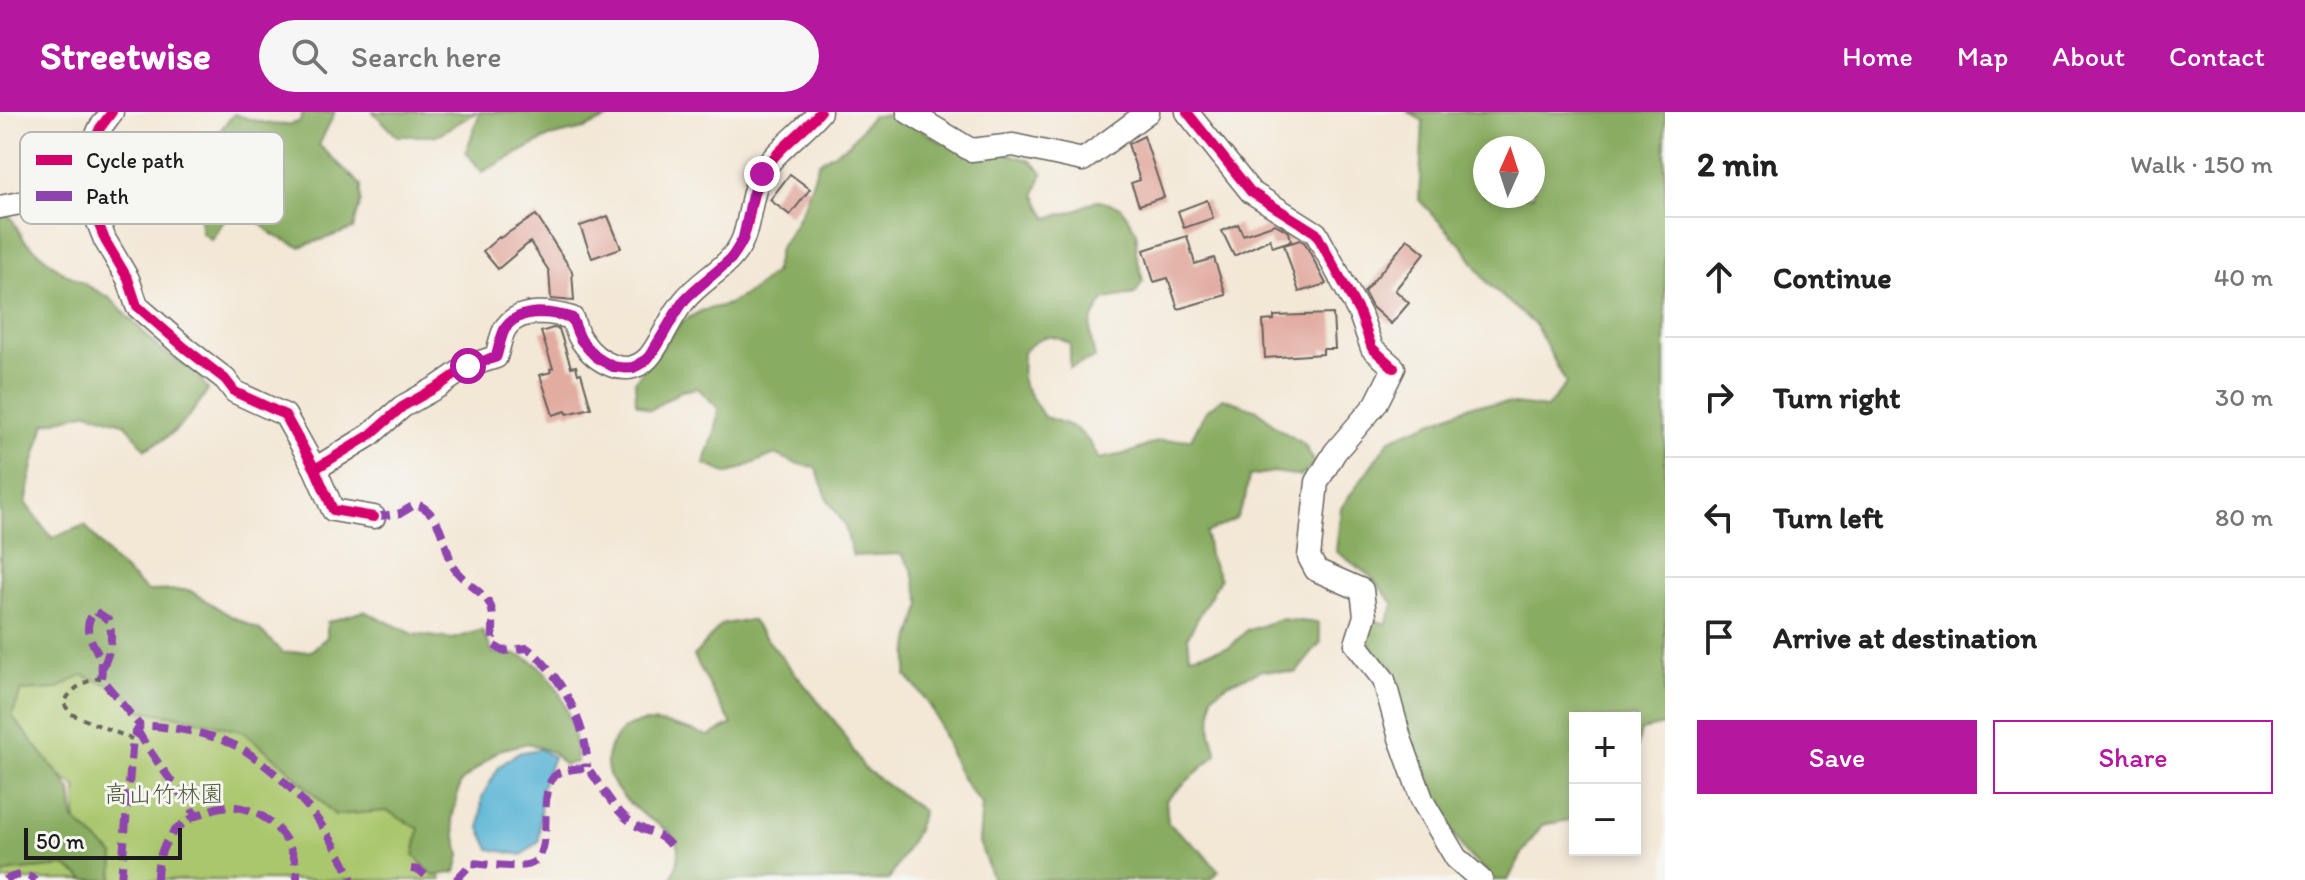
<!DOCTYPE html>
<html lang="en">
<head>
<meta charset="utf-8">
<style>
  body { margin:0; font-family:Itim,"Klee One",sans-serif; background:#f6f6f6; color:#222 }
  .controls { position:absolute; right:24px; bottom:24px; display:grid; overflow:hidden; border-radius:0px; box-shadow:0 4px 12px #0003 }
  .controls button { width:72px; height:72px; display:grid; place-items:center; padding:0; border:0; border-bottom:2px solid #e0e0e0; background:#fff; color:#222; font:40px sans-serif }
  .compass { position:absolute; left:1473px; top:24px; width:72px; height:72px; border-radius:50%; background:#fff; box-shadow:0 4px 12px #0003; rotate:3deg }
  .scale { position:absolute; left:24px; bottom:20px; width:158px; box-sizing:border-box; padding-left:8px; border:4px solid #1c1c1c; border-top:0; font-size:22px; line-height:28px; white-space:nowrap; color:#1c1c1c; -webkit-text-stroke:6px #f6f6f2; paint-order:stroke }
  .stop { position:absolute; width:24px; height:24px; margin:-18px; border:6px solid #b5179e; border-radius:50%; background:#fff }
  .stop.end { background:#b5179e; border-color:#fff; box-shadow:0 2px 8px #0008 }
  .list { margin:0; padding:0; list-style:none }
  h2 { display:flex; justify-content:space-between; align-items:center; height:104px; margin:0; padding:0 32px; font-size:34px }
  h2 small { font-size:26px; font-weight:400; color:#767676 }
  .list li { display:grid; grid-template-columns:52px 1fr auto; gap:24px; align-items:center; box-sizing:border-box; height:120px; padding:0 32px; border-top:2px solid #e0e0e0 }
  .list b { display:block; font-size:30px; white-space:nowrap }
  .list em { font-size:26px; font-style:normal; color:#767676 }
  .actions { display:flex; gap:16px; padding:24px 32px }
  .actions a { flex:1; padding:18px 0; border:2px solid #b5179e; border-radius:0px; text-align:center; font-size:28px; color:#b5179e }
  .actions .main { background:#b5179e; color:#fff }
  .icon { flex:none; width:44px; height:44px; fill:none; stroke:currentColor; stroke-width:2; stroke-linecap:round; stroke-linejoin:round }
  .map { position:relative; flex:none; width:1665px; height:768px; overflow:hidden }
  header { display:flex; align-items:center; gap:48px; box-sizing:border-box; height:112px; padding:0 40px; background:#b5179e; color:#fff }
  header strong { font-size:38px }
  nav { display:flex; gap:44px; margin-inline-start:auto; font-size:28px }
  .search { width:560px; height:72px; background:#f6f6f6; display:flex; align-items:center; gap:20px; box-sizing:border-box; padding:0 28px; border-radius:44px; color:#767676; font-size:30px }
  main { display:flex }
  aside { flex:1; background:#fff }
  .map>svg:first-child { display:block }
  .green { fill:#abc76d; stroke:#647244; stroke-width:2 }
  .forest { fill:#88ac60; stroke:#52643e; stroke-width:2; fill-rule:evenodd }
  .water { fill:#55b2d4; stroke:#386778; stroke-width:2 }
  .building { fill:#e2aca1 }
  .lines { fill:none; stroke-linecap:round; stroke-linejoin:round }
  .minor-casing { stroke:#67635d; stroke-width:25 }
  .path { stroke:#67635d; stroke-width:4; stroke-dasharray:6 6; stroke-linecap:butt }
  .minor { stroke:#fff; stroke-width:22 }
  .quiet { stroke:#8e44ad; stroke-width:8; stroke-dasharray:16 8; stroke-linecap:butt }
  .cycleway-casing { stroke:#f6f6f2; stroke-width:15 }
  .cycleway { stroke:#d6006c; stroke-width:10 }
  .route { stroke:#b5179e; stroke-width:10 }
  .labels { text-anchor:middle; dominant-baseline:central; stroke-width:6; stroke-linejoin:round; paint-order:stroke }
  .park-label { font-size:24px; fill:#4e5838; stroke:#f6f6f2 }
  .key { fill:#f6f6f2; stroke:#b5b5b2; stroke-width:2 }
  .key-label { font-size:22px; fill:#1c1c1c }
</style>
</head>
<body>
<header>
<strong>Streetwise</strong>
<div class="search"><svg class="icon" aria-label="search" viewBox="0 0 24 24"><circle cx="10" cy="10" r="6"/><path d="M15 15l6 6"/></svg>Search here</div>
<nav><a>Home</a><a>Map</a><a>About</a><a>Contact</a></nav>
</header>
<main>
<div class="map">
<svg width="1665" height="768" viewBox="0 0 1665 768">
  <rect width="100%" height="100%" fill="#f6f6f2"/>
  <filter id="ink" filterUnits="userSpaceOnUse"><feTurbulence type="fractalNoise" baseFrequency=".0125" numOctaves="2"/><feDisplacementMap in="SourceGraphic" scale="16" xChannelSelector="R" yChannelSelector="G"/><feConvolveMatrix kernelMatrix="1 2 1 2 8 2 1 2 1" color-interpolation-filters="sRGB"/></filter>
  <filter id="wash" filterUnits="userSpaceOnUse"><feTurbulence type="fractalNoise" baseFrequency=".006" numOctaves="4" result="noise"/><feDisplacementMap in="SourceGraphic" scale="32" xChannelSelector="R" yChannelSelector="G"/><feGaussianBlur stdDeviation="1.8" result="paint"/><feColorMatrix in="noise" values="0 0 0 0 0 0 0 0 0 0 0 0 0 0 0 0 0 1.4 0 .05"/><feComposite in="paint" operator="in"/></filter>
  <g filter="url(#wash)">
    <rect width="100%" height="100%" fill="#f3e7d5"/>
    <path class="green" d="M0,501l366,137 63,95 12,35h-441v-24l76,-28v-41l-43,-29 -33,-32z"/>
    <path class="forest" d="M303,0h32l-16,33 42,40v16l-8,28 -53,18 -27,-12 -29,-26 -16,6 -17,25 -9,-7 -3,-19h-13l-7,-27 22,-34 33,-39c22,7 43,15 65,8z
      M373,0h104l-41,24h-39z
      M480,0h141l-37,17 -35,8 -67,35 -16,-20z
      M1408,0h257v613l-24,5 -6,28v-40h-60v101l-33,6 -19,27 -15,28h-14l-28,-27 -26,-40 -25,-56 -23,-90 -16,-13 -9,-14 7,-20 12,4 8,-20 -23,-27 -35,-26 5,-43 49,-69 83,-34 33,-2 41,5 19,-25 -30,-57 -48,-42 -25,-37 -44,-47 4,-79zM1485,36h48v48h-48z
      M898,3l43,27 59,9 31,10 12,12 -8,21 12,24 28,-7 21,-11 25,7 16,25 -1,20 7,29 -8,13 -30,5c-18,24 -17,30 -10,59l-25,10v-24c-22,-13 -30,-8 -47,8l-1,30 22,35c30,8 41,13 55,42l30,-6 30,-12 32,-2 15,-28 17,-13 34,12 22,19 25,15 11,19 -14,13 -27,-4 -25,4 -4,23 -9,20 -30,14 3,23 11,23 -32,57 2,20 40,-9 16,-16 35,-12 37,4 3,19 -25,31 -33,-3 -34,13 -17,12 -1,38 6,21 -51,46 2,23 32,27 19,21 -9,9h-217l-14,-38 3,-38c-28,-27 -33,-60 -49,-93 -6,-13 -18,-24 -27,-35l4,-35 11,-37 -9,-35 -11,-15 -48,2 -9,-32 -16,-24 -12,-32 -21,-5 -20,-9 -47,20 -24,-10 12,-35 2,-21 -20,-20 -17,3 -31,19 -14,-7 -1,-22 46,-59 20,-11 28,-7 22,-13 23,-18 5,-24 15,-23 12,-25 13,-39 30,-18 23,-28z
      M0,102l10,2 15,25 36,30 49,27 50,51 36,23 12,18c-19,28 -31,45 -63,59l-19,-25 -38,-12 -43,12 -12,40 -7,40 26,34 33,-13 28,35 34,31 42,-1 42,26 29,14 23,23 28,-2 16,-14v-15l37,-11 49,23 40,5 29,-9 11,23c10,1 23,0 31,4 37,17 51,68 53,105l-13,3 -12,-13 -24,-9 -29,7 -39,33 -8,36 8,36 -4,17 -22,4 -20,-20 5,-27 -32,-18 -52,4 -50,-49 -41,-34 -59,-15 -47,-7 -15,-20 -41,-15 -25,14 -36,2 -9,25 59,74 3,30 40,35 -1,25h-27l-21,-14 -54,5 -11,5z
      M751,508l86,104 27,44 59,43 -7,21 -27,48h-218c6,-17 11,-23 4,-41 -6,-11 -24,-18 -34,-26 -25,-20 -48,-47 -24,-77 21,-27 65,-8 92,0l23,-12 -17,-28 -21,-40 28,-32z"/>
    <path class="water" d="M540,637l13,8 -12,32 -2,52 -17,14 -32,-6 -10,-21 2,-31 17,-30 18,-14z"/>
    <g id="blocks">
      <path class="building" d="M1144,24l20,61 -25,8 -8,-22 9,-3 -12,-36z
        M790,62l20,15 -20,26 -20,-15z
        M1207,88l6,18 -29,10 -6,-17z
        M536,103l36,56 2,30 -23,-2 -2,-28 -19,-29 -32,27 -15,-18 16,-14 1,1z
        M608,104l13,32 -29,10 -12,-32z
        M1238,112l5,11 32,-11 14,8 2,9 -19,6 -2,-8 -36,17 -12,-25z
        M1187,124l8,28 19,-6 12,37 -48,14 -10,-31 -14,4 -10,-32z
        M1408,127l17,14 -30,37 14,13 -18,21 -19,-17 -8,-15z
        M1300,128l5,3 21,41 -27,8 -15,-47z
        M1333,202l2,35h-12v5l-58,4 -2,-37 11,-1v-4z
        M553,216l6,1 12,38 5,-1 2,8 3,-1 10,35 -24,6 -1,-3 -13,4 -13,-40 11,-3 -1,-3 3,-1 -12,-36z"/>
    </g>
  </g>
  <g filter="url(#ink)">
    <use href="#blocks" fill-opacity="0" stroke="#67635d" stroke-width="2"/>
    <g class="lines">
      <defs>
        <path id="minor" d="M112,0l-12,16 -9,21 -3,27 2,26 15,38 23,39 9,27 48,42 40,31 10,13 50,23 30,54 18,41 41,7
          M908,0l63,38 42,-5 70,15 65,-48
          M1187,0l64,80 65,41 44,81 12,34 22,20 -18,36 -41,48 -18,30 -8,75 7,13 46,20 3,26 -9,28 28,36 16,58 23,64 33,56 25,22
          M0,95l30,-6 60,1
          M315,357l55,-34 32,-28 37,-21 29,-20 28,-9c3,-9 5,-23 10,-30 15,-20 46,-15 66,-9 3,8 5,17 10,23 14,21 45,39 66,17 13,-14 22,-41 36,-57 18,-23 48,-34 59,-62 8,-21 7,-44 18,-65 15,-24 41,-41 59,-62"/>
      </defs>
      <use href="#minor" class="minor-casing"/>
      <path class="path" d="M101,566c-16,2 -32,12 -37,26l7,10 61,25"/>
      <use href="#minor" class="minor"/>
      <path class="quiet" d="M374,405l27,-4 15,-9c26,9 27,40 37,62 9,17 32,25 38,41 4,11 1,27 2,38l10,6 24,-3c32,23 62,79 60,119
        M103,555c8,-17 10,-29 6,-47l-14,-9c-21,25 12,37 6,67l39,48
        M137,618c17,30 40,57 59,86
        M411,757l8,1 12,10
        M5,768c11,-6 20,-7 31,0
        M121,768l12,-143 7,-11c29,-1 82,9 107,26 47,32 83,76 105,128
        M157,768c0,-33 15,-55 46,-67 5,-2 12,-5 18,-6 41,-6 78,34 76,73
        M456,768l16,-17c14,1 51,7 62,-1 22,-15 1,-73 23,-88 7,-5 21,-5 30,-7 14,18 25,41 44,55 17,13 29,8 42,27"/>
      <defs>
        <path id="cycleway" d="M112,0l-12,16 -9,21 -3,27 2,26 15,38 23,39 9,27 48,42 40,31 10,13 50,23 30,54 18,41 41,7
          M1187,0l64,80 65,41 44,81 12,34 22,20
          M315,357l55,-34 32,-28 37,-21 29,-20 28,-9c3,-9 5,-23 10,-30 15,-20 46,-15 66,-9 3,8 5,17 10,23 14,21 45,39 66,17 13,-14 22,-41 36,-57 18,-23 48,-34 59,-62 8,-21 7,-44 18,-65 15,-24 41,-41 59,-62"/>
      </defs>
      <use href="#cycleway" class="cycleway-casing"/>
      <use href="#cycleway" class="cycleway"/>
    </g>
  </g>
  <g class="lines" filter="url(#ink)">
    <path class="route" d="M468,254l28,-9c3,-9 5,-23 10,-30 15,-20 46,-15 66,-9l9,22 15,17 17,10 20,1 15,-10 37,-59 46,-40 12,-20 9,-44 10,-21"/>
  </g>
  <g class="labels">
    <g class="park-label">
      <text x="164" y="681">高山竹林園</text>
    </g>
  </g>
  <rect x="20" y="20" width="264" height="92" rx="12" class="key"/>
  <rect x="36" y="43" width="36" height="10" fill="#d6006c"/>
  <rect x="36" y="79" width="36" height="10" fill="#8e44ad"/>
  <g class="key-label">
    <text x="86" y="56">Cycle path</text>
    <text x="86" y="92">Path</text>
  </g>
</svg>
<div class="controls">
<button>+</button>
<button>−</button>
</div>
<svg class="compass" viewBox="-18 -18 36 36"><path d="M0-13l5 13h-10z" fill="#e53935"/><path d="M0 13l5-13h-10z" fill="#767676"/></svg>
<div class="scale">50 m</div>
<div class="stop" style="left:468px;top:254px"></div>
<div class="stop end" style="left:762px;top:62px"></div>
</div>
<aside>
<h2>2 min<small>Walk · 150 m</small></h2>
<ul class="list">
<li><svg class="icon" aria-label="ahead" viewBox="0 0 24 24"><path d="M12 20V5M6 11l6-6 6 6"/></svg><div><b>Continue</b></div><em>40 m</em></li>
<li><svg class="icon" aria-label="right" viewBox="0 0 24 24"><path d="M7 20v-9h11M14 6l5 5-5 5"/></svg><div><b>Turn right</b></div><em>30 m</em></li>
<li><svg class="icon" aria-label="left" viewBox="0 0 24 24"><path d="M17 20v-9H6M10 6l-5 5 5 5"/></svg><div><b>Turn left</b></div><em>80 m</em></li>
<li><svg class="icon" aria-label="arrive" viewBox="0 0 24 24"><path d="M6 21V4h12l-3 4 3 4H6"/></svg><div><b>Arrive at destination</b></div></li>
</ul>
<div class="actions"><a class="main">Save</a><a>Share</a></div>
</aside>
</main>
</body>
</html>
